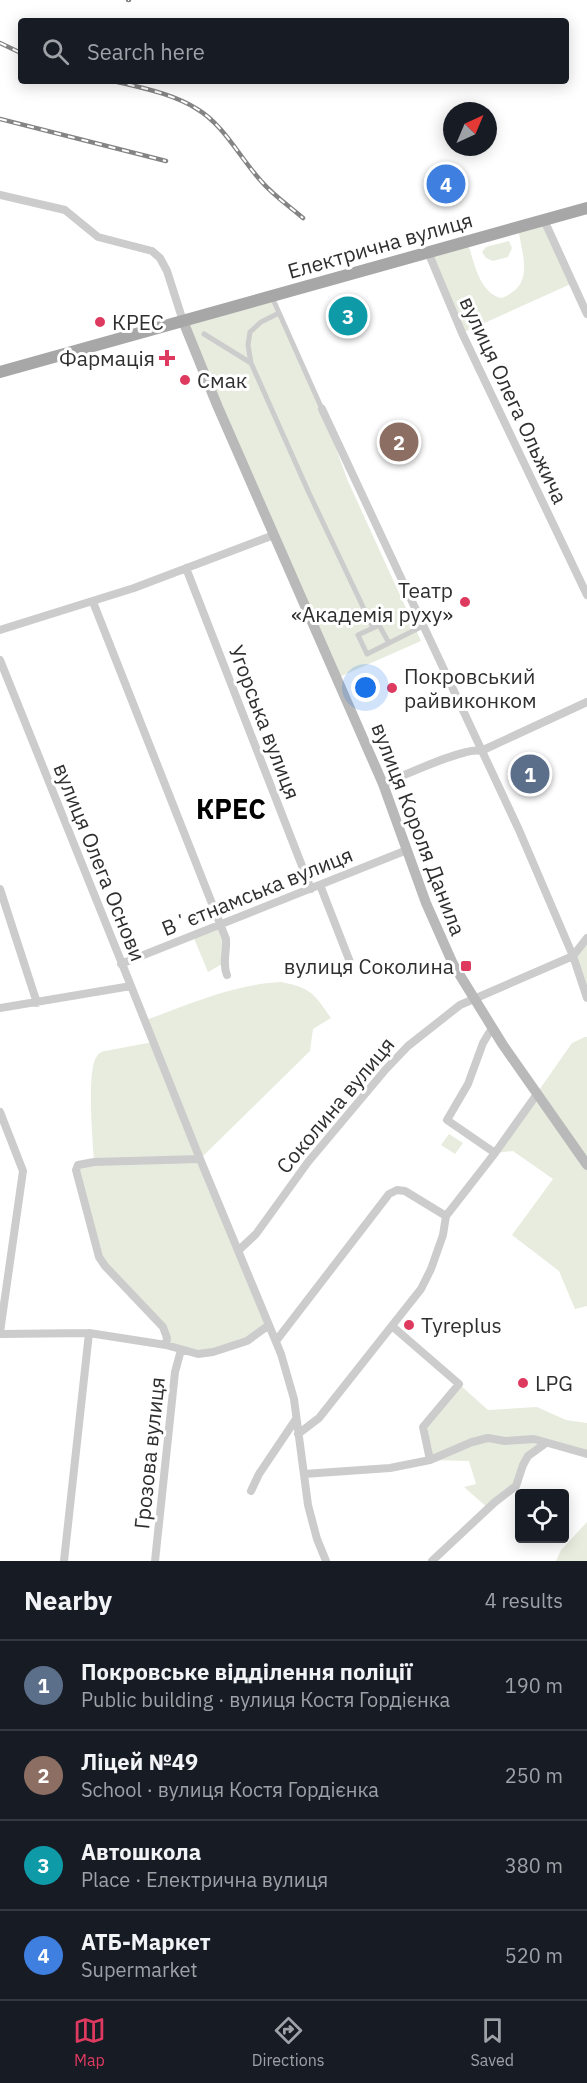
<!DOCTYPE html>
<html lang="en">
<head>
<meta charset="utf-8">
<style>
  body { margin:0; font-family:"IBM Plex Sans",sans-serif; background:#20242c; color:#f1f3f6 }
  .controls { position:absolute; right:18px; bottom:18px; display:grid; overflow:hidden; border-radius:6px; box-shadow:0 3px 15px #0003 }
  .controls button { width:54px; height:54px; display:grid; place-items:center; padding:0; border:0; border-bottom:2px solid #363941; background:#171b24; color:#f1f3f6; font:30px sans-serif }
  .compass { position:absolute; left:443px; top:102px; width:54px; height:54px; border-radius:50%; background:#171b24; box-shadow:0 3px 15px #0003; rotate:44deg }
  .you { position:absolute; left:366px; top:688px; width:21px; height:21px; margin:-15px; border:4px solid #fff; border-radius:50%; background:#1a73e8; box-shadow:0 0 0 9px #1a73e833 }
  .badge { display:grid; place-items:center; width:39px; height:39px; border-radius:50%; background:#de3a60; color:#fff; font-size:20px; font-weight:700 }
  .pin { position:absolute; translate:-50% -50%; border:3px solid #fff; box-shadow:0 2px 6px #0006 }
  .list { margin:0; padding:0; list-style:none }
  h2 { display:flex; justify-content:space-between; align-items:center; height:78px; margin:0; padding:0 24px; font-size:26px }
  h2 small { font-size:20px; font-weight:400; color:#9ea1a6 }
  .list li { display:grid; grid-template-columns:39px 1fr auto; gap:18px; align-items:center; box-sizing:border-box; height:90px; padding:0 24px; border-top:2px solid #363941 }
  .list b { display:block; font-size:22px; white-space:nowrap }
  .list p { margin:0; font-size:20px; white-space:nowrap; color:#9ea1a6 }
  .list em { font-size:20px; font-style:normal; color:#9ea1a6 }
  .icon { flex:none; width:33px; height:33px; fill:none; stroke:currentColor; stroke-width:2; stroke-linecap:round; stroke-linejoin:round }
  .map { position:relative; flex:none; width:587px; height:1561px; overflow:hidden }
  .search { position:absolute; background:#171b24; box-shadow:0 3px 15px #0003; left:18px; right:18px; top:18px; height:66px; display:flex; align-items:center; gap:15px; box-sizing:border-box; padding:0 21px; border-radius:6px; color:#9ea1a6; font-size:22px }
  .sheet { height:438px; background:#171b24 }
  nav { display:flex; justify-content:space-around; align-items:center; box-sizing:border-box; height:84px; border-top:2px solid #363941; background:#171b24; font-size:16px; color:#9ea1a6 }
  nav a { display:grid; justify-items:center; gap:3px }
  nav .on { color:#de3a60 }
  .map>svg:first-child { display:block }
  .green { fill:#e7ecde }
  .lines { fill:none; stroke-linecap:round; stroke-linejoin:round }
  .pedestrian { stroke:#ccc; stroke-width:5 }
  .minor { stroke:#ccc; stroke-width:8 }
  .secondary { stroke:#b9b9b9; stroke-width:10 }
  .primary { stroke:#a7a7a7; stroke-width:12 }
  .rail-casing { stroke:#848484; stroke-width:4.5 }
  .rail { stroke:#fff; stroke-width:2; stroke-dasharray:7; stroke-linecap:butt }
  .poi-dot { fill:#de3a60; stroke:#fff; stroke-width:2 }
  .labels { text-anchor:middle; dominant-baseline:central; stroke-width:6; stroke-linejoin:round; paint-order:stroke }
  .street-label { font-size:21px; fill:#2f2f2f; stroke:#fff }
  .poi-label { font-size:21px; fill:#2f2f2f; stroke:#fff; text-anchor:start }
  .district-label { font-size:27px; font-weight:bold; fill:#000; stroke:#fff }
</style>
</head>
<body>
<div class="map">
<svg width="587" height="1561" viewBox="0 0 587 1561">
  <rect width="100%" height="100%" fill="#fff"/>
  <path class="green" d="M544,220l29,63 -111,50 -34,-81 39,-11c7,19 11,51 34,57 35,-12 21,-42 17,-71z
    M509,241l3,7 -4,9 -15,4 -7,-3 -4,-6 4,-5z
    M271,296l51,113 25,70 74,162 -84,37 -154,-357z
    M221,925l5,14 -2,24 -16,9 -15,-36z
    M587,938v60l-14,-42z
    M281,982c31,6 33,12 50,36l-18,11 -3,22 -110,108 69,166 -14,11 -57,18 -32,-9 -1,-14 -60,-65 -27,-101 16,-3c-1,-21 -8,-92 3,-106 2,-3 4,-4 8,-5l48,-9 -7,-22c44,-16 88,-36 135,-38z
    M585,1037h2v269l-12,3 -16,-38 -47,-36 41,-56 -40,-28 -18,2 77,-110z
    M449,1134l14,9 -8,11 -14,-9z
    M459,1384l29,26 49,-3 29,13 21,3v31l-41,-11 -10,6 -18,32 -29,28 -25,-22 12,-3 -7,-23 -39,-1 -7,-33z
    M587,1522v39h-31l5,-11z"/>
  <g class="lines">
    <path class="pedestrian" d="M272,297l50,112
      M204,334l47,29 58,130 64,135 6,-3 10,18 34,-17
      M251,363l-3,-18 2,-13 11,-10 18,-9
      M373,628l-15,7 9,19 22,-11"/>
    <path class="minor" d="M0,195l65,15 33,27 54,14 8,7 7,13 16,50
      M544,220l43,94
      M428,252l34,81 125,262
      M322,409l197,421 54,126 14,42
      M186,568l125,321
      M93,602l133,337c1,13 -4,24 1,36
      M0,630l134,-42 140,-53
      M0,660l131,326 -131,22
      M383,784c18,-7 83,-38 98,-33l106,-49
      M320,885l30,77
      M0,889l37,114
      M121,964l286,-114
      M131,986l69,173 81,195 13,45 14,106 9,34 9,22
      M492,1028l-9,15 -15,41 -21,36 48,33
      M0,1112l23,59 -23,161
      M239,1250l17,-16 52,-72 78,-93 22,-23 52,-41 113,-49 14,-18
      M392,1326l67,58 -36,43 7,33
      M0,1334l89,-1 77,12 32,9 15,-2 34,-11 22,-16
      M276,1341l113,-147 8,-4 8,1 41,25
      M166,1345l1,-7 -4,-11 -58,-61 -6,-9 -23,-87 2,-5 16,-3 106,-3
      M298,1434l21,-16 102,-129 10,-20 12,-34 3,-19 49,-63 42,-59
      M304,1474l86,-6 40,-8 42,-18 16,-4 17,3 29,-2 53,15
      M251,1491l8,-17 37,-55
      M64,1561l25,-228
      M155,1561l20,-189 6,-22
      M432,1561l63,-59 21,-16 7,-21 5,-9 18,-13"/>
    <path class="secondary" d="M183,321l34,84 166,379 43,119 27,61 50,81 84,120"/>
    <path class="primary" d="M0,372l587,-164"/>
    <defs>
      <path id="rail" d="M128,0h1
        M0,43l21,10
        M114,81c28,7 57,12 83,28 27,16 43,49 64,72 12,14 28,25 42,37
        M0,119l166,42"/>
    </defs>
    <use href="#rail" class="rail-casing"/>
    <use href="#rail" class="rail"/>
  </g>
  <g class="poi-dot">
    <circle cx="100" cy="322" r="6"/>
    <path d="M164 349h6v6h6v6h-6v6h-6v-6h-6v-6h6z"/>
    <circle cx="185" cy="380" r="6"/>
    <circle cx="465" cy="602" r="6"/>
    <circle cx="392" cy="688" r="6"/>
    <rect x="460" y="960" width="12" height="12" rx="3"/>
    <circle cx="409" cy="1325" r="6"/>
    <circle cx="523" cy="1383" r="6"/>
  </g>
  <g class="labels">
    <g class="street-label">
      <text transform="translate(380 245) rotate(-16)">Електрична вулиця</text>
      <text transform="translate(514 400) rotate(65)">вулиця Олега Ольжича</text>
      <text transform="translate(265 722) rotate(69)">Угорська вулиця</text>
      <text transform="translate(419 829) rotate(69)">вулиця Короля Данила</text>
      <text transform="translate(100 862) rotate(68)">вулиця Олега Основи</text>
      <text transform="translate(257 891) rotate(-22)">Вʼєтнамська вулиця</text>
      <text transform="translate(335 1105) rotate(-50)">Соколина вулиця</text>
      <text transform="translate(149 1453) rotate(-84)">Грозова вулиця</text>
    </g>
    <g class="poi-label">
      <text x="112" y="322">КРЕС</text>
      <text x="155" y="358" text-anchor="end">Фармація</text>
      <text x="197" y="380">Смак</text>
      <text x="453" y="590" text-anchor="end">Театр<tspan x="453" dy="24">«Академія руху»</tspan></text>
      <text x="404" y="676">Покровський<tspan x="404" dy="24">райвиконком</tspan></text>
      <text x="454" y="966" text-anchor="end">вулиця Соколина</text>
      <text x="421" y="1325">Tyreplus</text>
      <text x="535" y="1383">LPG</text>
    </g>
    <g class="district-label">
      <text x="231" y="808">КРЕС</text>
    </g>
  </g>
</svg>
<div class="controls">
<button><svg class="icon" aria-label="locate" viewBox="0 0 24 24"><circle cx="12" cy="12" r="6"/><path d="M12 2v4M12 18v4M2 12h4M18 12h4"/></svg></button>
</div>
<svg class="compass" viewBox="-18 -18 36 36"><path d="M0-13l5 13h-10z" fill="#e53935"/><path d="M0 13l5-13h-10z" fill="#9ea1a6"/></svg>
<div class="you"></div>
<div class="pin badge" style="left:530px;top:774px;background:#5c6f8a">1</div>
<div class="pin badge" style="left:399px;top:442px;background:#8d6e63">2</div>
<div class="pin badge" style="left:348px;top:316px;background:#0f9aa8">3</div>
<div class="pin badge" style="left:446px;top:184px;background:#3f7fe0">4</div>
<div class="search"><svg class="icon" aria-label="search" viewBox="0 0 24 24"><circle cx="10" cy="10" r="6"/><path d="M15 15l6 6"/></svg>Search here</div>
</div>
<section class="sheet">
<h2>Nearby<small>4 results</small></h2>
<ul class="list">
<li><span class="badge" style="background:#5c6f8a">1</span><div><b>Покровське відділення поліції</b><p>Public building · вулиця Костя Гордієнка</p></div><em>190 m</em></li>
<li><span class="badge" style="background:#8d6e63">2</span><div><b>Ліцей №49</b><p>School · вулиця Костя Гордієнка</p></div><em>250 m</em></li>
<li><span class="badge" style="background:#0f9aa8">3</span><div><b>Автошкола</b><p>Place · Електрична вулиця</p></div><em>380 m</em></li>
<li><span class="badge" style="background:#3f7fe0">4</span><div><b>АТБ-Маркет</b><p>Supermarket</p></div><em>520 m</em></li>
</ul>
</section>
<nav>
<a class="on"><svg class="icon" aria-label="map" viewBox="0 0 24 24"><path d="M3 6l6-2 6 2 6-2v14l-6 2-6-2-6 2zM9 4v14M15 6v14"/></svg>Map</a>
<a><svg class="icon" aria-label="directions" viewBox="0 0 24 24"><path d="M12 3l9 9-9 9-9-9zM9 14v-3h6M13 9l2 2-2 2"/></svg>Directions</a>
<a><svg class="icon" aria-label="saved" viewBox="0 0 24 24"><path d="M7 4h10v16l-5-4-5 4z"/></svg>Saved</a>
</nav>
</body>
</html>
